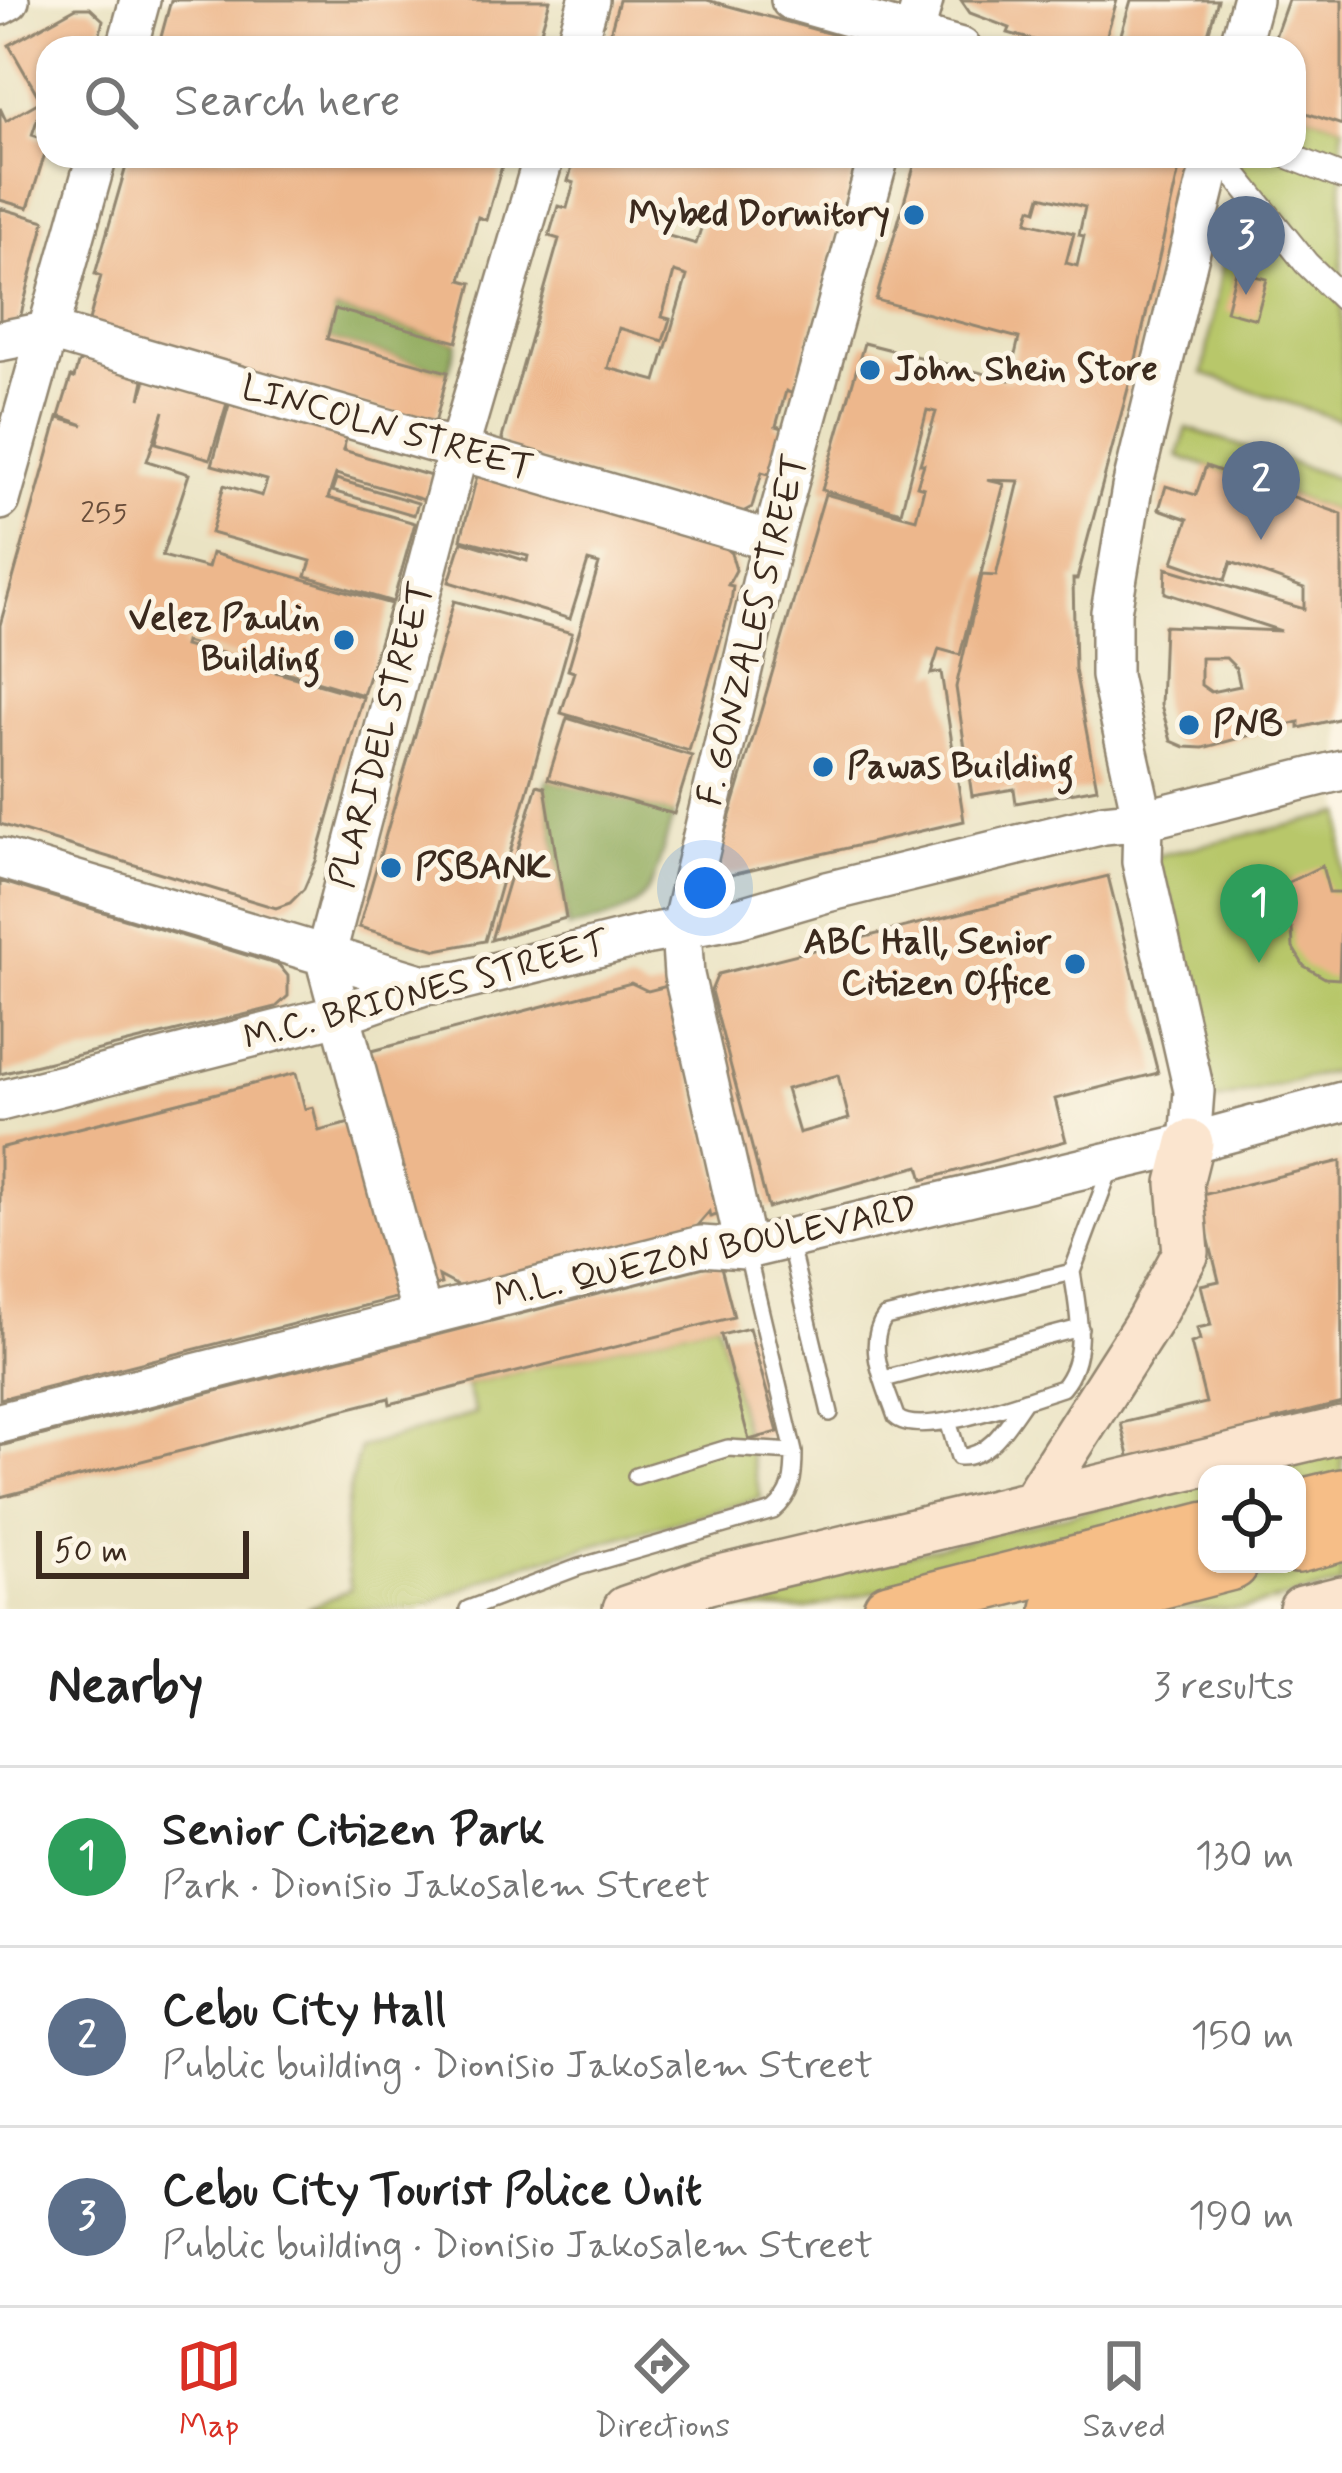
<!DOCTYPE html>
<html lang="en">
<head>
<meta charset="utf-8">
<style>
  body { margin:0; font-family:Mynerve,sans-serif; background:#f2f2f2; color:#222 }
  .controls { position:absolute; right:36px; bottom:36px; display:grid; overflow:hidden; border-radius:24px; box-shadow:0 3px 9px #0004 }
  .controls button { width:108px; height:108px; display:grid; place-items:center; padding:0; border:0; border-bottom:3px solid #e0e0e0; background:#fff; color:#222; font:60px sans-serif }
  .scale { position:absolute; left:36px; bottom:30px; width:213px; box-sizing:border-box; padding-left:12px; border:6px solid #3b2a1e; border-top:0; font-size:33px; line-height:42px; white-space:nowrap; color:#3b2a1e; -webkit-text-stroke:9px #fcf5e5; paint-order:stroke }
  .you { position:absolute; left:705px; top:888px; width:42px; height:42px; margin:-30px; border:9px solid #fff; border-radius:50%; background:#1a73e8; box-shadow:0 0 0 18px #1a73e833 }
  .badge { display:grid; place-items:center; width:78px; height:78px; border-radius:50%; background:#d93025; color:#fff; font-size:39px; font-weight:700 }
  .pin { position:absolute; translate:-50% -99px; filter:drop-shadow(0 3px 6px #0008) }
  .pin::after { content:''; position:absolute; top:63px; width:42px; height:36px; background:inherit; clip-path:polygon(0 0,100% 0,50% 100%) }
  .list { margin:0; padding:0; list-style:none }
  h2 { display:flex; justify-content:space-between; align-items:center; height:156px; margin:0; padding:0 48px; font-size:51px }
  h2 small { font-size:39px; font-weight:400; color:#767676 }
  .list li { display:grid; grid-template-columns:78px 1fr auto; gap:36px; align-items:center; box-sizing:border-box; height:180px; padding:0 48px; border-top:3px solid #e0e0e0 }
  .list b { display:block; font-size:45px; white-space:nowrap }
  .list p { margin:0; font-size:39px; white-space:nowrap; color:#767676 }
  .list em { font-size:39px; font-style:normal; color:#767676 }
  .icon { flex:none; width:66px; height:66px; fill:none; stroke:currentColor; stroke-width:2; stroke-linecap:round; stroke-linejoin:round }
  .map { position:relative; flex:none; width:1342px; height:1609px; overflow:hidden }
  .search { position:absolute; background:#fff; box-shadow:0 3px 9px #0004; left:36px; right:36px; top:36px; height:132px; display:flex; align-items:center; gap:30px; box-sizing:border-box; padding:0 42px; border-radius:36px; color:#767676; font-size:45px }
  .sheet { height:696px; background:#fff }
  nav { display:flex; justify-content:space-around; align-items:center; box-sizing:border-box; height:168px; border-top:3px solid #e0e0e0; background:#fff; font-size:33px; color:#767676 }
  nav a { display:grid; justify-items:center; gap:6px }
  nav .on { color:#d93025 }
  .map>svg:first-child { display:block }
  .green { fill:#b8c76a; stroke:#7a7844; stroke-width:3 }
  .forest { fill:#92ac5e; stroke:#666b3e; stroke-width:3 }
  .building { fill:#edb78c; fill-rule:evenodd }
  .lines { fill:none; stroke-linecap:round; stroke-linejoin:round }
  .service-casing { stroke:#928670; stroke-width:20 }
  .pedestrian-casing { stroke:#928670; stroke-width:28 }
  .tertiary-casing { stroke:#928670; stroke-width:44 }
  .secondary-casing { stroke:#928670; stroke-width:50 }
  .trunk-casing { stroke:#928670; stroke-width:56 }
  .service { stroke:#fff; stroke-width:15 }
  .pedestrian { stroke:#fff; stroke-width:24 }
  .tertiary { stroke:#fff; stroke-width:39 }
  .secondary { stroke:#fbe5cf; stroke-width:45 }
  .trunk { stroke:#f6be87; stroke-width:51 }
  .poi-dot { fill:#1f6fb2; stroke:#fcf5e5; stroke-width:4.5 }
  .labels { text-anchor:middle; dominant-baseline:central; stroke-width:10; stroke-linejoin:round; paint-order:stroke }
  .number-label { font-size:30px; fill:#684d3a }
  .poi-label { font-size:36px; font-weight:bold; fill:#3b2a1e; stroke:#fcf5e5; text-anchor:start }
  .street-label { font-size:36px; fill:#3b2a1e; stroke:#fcf5e5 }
</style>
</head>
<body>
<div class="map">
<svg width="1342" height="1609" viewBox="0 0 1342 1609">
  <rect width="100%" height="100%" fill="#fcf5e5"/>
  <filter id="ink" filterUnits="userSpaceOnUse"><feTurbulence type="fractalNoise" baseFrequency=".00833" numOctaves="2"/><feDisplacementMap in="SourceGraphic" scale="24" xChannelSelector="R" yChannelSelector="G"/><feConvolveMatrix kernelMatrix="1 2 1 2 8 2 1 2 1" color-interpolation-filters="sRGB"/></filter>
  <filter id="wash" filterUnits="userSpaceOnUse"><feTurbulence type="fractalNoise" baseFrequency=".004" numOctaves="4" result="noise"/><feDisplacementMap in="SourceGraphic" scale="48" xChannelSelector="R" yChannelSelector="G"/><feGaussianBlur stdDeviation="2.7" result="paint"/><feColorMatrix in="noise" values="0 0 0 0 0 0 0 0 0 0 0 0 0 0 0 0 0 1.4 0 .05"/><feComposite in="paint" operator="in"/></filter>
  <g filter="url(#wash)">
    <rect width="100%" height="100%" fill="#eae3c3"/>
    <path class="green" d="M1294,109l48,16v296l-139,-47 39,-218h52z
      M1187,428l155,52v34l-164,-58z
      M1342,813v256l-132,33 -59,-245z
      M717,1321l44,177 -250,70 -94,41h-111l45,-20c-12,-55 -6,-87 9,-141l115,-34 -9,-29z
      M1342,1447v28l-45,12v-13h-61z
      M1207,1481v28l-401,100h-97l76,-24z
      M1342,1557v27l-100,25h-107z"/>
    <path class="forest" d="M335,309l122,33 -9,30 -121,-33z
      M548,779l126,35c-27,82 -15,95 -106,114l-23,-141z"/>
    <g id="blocks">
      <path class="building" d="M171,0h379l-14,48h-378z
        M619,0h88l150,41 12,7h-263z
        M961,0h156l-14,48 -39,-6 -2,6 -54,-15 2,-5 -40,-15z
        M1131,0h87l-14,48h-87z
        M1288,0h54v125l-48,-16v-61h-23z
        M76,8h14l13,12 -6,28h-49v64l-10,5 -6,18 16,5v4l-20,64 -28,-8v-92l6,13 35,-20 -32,-56z
        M129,156h376l-19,64 -8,-3 -17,63 11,3 -15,59 -122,-33 -8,30 121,33 -13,51 -350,-87 16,-60 -6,-2z
        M575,156h283l-65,238 -7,-3 -10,35 10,3 -14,46 -10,-3 -10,35 -15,8 -227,-62 -8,-15 57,-199 -10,-3 9,-30 9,2 7,-25 -6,-2zM669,209l35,10 -8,25 -34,-10zM674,272l13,4 -31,105 -48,-13 11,-40 44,13 7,-22 -8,-2z
        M917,156h265l-46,203 -59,220h-4l2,91 22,118 -81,15 -2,-14 -42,7 -16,-109 26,-112 14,1 23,-95 -32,-1 17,4 -44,171 -21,-6 -8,25 10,-2 23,149 -238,55 -8,-11 1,-12 106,-359 91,25 8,-31 -7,-2 7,-22h-4l16,-52 -9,-2 -26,102 -79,-22 42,-147 145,37 10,-42 -143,-38zM1041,196l44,11 -6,28 5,1 -7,30 -11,-3 8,-30 -47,-11 4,-14 6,2z
        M0,208l45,13 -26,101 -19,13z
        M1236,271l31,8 -11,40 -30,-8z
        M86,358l59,17 -5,24 7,-23 81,24 -18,59 -54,-16 8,-32 -17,50 42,13 -27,82 46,12 4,-15 179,51 -28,91 -178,-53 -1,4 179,51 -47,164 -12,28 -14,14 -14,5 -276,-84v-199l58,-207 26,7 -25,-9 12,-39 3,1 4,-14z
        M230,401l117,35 -4,14 88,26 -7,24 -88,-26 -8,24 87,25 -22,79 -87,-26 5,-15 -100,-28 13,-48 38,11 5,-16 -55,-15z
        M1206,466l136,48v204l-43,10v-6l-96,26 -18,-1 -14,-6 -10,-36 3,-79 117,5 -116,-38 1,-25 138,41v-21l-73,-26 -6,18 -52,-18 15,-43 -29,-10 7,-23 30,9zM1201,658h25l10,10 4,18 -29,6 -10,-7z
        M478,472l237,67 16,14 5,17 -8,15 5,1 -2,17 -42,148 -128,-38 13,-41 -6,-2 31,-106 -11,-3 -18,58 -121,-37 13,-41 65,20 1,-5 -67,-17z
        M336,479l82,24 -4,12 -82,-24z
        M454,601l118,32 -87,308 -48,9 -78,-23z
        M567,718l125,38 -18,58 -126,-35z
        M537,785l8,2 21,131 -75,22z
        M1322,866l7,26h13l-3,87 -14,-1 -21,-12 -11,-18 -1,-20 -26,-8 23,-38z
        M1108,876l50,197 -103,26 11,42 -143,39 -4,-14 -151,42 -57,-217 7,-17zM838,1075l11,44 -50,14 -13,-44z
        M0,881l279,84 9,11v20l-12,11 -276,67z
        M631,983l17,8 19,-5 61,226 -18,5 -1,-5 -14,16 -235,59 -21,-11 2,8 -20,5 -61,-235z
        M296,1073l9,36 8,-2 6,24 35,-9 45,175 -399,102v-251z
        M1341,1161l1,242 -69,17 2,9 -144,35 -10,-41 85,-20 -15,-60 9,-3 -3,-12 14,-3 -10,-40 18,-4 -21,-85z
        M720,1263l14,54 -344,87 -1,-6 -389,99v-51z
        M749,1328l29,104 -29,8 -28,-105z"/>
    </g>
  </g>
  <g filter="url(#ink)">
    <use href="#blocks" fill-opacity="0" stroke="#928670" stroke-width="3"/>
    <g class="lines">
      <defs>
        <path id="service" d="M789,1241l41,172
          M1072,1272c6,38 17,84 -10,116 -33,10 -141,52 -166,29 -10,-30 -32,-72 -11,-100l187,-45 39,-105
          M884,1379l196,-51
          M948,1421l11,36c31,1 50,-35 66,-57
          M636,1476l92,-28 66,4
          M468,1609l111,-42 194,-56c20,-17 21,-34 21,-59l-48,-203"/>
        <path id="pedestrian" d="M1220,156l86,107 36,35
          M1289,156l53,21"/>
        <path id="tertiary" d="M791,0l170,48
          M0,5l9,-5
          M127,48l13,-48
          M575,48l14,-48
          M909,48l14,-48
          M1239,48l13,-48
          M0,341l50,-10 722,210
          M0,500l97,-344
          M0,858l424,127
          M0,1101l338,-86 86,-30 37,-4 188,-47 89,-16 89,-26 277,-68 39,-4 199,-50
          M1190,1143l4,-52 -52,-229 1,-42 -32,-144v-64l21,-124 81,-332
          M746,1249l-62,-274 -3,-45 91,-389 107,-385
          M422,1316l-97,-359 133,-507 86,-294
          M0,1423l701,-177 45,3 444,-106 152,-41"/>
        <path id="secondary" d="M1034,1501l115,-180 37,-68 -6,-70 10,-40
          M626,1609l82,-28 634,-151
          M1302,1609l40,-10"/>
        <path id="trunk" d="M1297,1506l45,-11
          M1297,1547l45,-12
          M889,1609l318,-81
          M1058,1609l174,-45"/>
      </defs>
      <use href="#service" class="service-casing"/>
      <use href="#pedestrian" class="pedestrian-casing"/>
      <use href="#tertiary" class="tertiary-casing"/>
      <use href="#secondary" class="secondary-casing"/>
      <use href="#trunk" class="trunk-casing"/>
      <use href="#service" class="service"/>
      <use href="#pedestrian" class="pedestrian"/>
      <use href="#tertiary" class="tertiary"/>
      <use href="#secondary" class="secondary"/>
      <use href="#trunk" class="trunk"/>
    </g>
  </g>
  <g class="poi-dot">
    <circle cx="914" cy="215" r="12"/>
    <circle cx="870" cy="370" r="12"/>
    <circle cx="344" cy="640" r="12"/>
    <circle cx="1189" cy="725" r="12"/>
    <circle cx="823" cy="767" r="12"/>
    <circle cx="391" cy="868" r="12"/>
    <circle cx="1075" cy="964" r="12"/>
  </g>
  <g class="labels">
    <g class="number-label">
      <text x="104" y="513">255</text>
    </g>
    <g class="poi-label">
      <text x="890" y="215" text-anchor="end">Mybed Dormitory</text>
      <text x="894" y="370">John Shein Store</text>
      <text x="320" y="619" text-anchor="end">Velez Paulin<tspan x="320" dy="41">Building</tspan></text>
      <text x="1213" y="725">PNB</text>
      <text x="847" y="767">Pawas Building</text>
      <text x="415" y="868">PSBANK</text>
      <text x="1051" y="943" text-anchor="end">ABC Hall, Senior<tspan x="1051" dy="41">Citizen Office</tspan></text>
    </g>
    <g class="street-label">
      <text transform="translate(387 429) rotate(16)">LINCOLN STREET</text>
      <text transform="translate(754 630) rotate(-76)">F. GONZALES STREET</text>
      <text transform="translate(383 735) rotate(-75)">PLARIDEL STREET</text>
      <text transform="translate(426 992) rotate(-15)">M.C. BRIONES STREET</text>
      <text transform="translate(706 1253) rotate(-12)">M.L. QUEZON BOULEVARD</text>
    </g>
  </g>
</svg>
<div class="controls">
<button><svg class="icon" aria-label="locate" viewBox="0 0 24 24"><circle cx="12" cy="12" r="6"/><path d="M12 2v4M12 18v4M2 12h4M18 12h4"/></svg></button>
</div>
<div class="scale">50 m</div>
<div class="you"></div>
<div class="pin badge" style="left:1259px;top:963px;background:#2e9e5b">1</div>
<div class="pin badge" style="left:1261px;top:540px;background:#5c6f8a">2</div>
<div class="pin badge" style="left:1246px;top:295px;background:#5c6f8a">3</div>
<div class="search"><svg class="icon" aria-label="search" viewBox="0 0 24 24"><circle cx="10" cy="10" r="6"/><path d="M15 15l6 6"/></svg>Search here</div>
</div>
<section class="sheet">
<h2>Nearby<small>3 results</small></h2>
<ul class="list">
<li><span class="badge" style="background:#2e9e5b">1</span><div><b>Senior Citizen Park</b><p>Park · Dionisio Jakosalem Street</p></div><em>130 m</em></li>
<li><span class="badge" style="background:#5c6f8a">2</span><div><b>Cebu City Hall</b><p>Public building · Dionisio Jakosalem Street</p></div><em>150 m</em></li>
<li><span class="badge" style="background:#5c6f8a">3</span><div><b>Cebu City Tourist Police Unit</b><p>Public building · Dionisio Jakosalem Street</p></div><em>190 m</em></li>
</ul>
</section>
<nav>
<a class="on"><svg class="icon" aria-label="map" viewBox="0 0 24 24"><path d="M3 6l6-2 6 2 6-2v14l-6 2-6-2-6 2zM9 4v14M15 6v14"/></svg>Map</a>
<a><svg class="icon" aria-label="directions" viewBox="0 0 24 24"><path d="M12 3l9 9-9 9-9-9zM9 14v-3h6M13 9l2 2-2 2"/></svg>Directions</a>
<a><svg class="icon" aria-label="saved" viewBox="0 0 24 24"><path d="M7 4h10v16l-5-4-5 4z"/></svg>Saved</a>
</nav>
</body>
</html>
